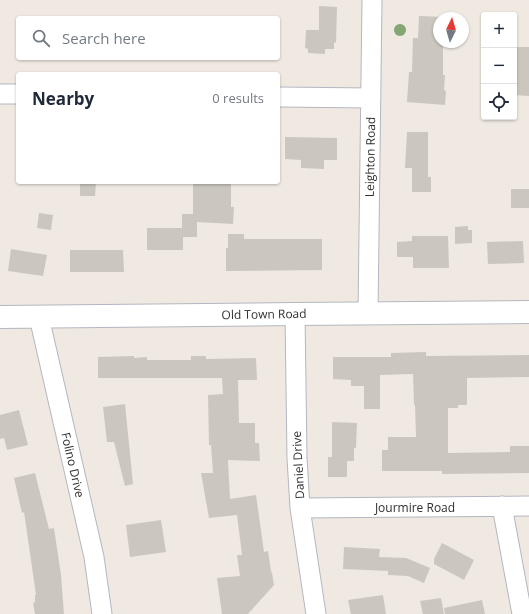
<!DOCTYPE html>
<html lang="en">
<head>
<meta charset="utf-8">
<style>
  body { margin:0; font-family:"Open Sans",sans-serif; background:#f6f6f7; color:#1f2937 }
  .controls { position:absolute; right:12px; top:12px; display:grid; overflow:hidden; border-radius:4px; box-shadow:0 1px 3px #0004 }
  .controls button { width:36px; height:36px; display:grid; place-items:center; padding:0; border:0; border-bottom:1px solid #e0e1e3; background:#fff; color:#1f2937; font:20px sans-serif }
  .compass { position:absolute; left:433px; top:12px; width:36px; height:36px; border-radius:50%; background:#fff; box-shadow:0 1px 3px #0004; rotate:5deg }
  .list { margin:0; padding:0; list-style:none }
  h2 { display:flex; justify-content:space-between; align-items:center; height:52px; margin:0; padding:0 16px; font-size:17px }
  h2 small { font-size:13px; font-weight:400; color:#747a83 }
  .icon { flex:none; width:22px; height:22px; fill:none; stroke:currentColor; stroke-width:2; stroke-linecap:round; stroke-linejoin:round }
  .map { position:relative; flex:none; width:529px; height:614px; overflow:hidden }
  .search { position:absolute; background:#fff; box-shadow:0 1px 3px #0004; left:16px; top:16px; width:264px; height:44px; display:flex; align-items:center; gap:10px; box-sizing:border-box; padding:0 14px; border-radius:4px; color:#747a83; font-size:15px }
  .panel { position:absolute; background:#fff; box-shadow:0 1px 3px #0004; left:16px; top:72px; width:264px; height:112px; border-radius:4px }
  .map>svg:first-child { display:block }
  .building { fill:#cbc7bf }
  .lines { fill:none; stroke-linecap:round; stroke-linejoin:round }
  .street-casing { stroke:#b4b7c1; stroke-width:21 }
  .secondary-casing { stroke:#b4b7c1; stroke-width:24 }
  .street { stroke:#fff; stroke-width:19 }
  .secondary { stroke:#fff; stroke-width:22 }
  .tree { fill:#84a574 }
  .labels { text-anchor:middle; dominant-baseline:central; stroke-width:3; stroke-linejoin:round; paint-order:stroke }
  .street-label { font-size:12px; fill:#2e2e2e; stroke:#fff }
</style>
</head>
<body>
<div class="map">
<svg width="529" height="614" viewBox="0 0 529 614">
  <rect width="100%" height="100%" fill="#efe9e1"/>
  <path class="building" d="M319,6l18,1 -1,36 -2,-1v7h-9v5l-17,-1v-4l-3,-1 1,-18h13z
    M419,16l25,1v1h-5v24h4v33h2l-1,15 2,1 -1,14 -38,-3 2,-30h3l1,-34h5z
    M514,47h15v49l-15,-1z
    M407,132h21v45h3v15h-19v-24h-7z
    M285,137l52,1v22h-13v9l-23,-1v-8l-16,-1z
    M80,182h16l-1,14h-15z
    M193,182h38v25h3l-1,17 -36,-2v15h-14v13h-36v-22h35v-14h11z
    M511,189h18v19h-18z
    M39,213l14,2 -2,15 -14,-2z
    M468,226v4h4v13l-17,1v-17z
    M228,234h16v5h78v31l-96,1v-23h2z
    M412,236h36l1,32h-36v-11h-16v-15l15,-1z
    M523,241l1,22 -36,1 -1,-22z
    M11,249l36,6 -4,21 -35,-5z
    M70,250h53l1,22h-54z
    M426,352v4l103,-1v22l-62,1v27h-9v3h-10v45l62,-1v-6h19v27l-87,1v-3h-60v-21h6v-13h28l-1,-32h-1l-1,-31 -33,1v34h-16v-23h-13v-6l-18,-1v-22h58v-4z
    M134,356v2l13,-1v3h44v-4h15v3l50,-1 1,22h-19l1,43h16v20h4l1,18 -32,-1 2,39 26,-4 8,57 4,-1 3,20 1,2 2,12 -26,29h-26l-5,-36 23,-2 -3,-21h5l-5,-40 -28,3 -8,-45h12l-2,-28h-2l-1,-50 15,-1 -1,-16h-124v-21z
    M125,404l8,80 -8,2 -11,-44h-7l-4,-35z
    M19,410l9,35 -21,5 -3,-12 -4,1v-24z
    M332,422l25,1 -1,25h-2v13h-7v16h-19v-20h4z
    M35,473l14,56 5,-1 7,47 3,39h-29l-2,-11 2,-1v-7h1l-12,-83 -2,1 -8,-35z
    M161,520l5,32 -36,5 -4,-32z
    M442,543l32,17 -10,20 -30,-16v-5z
    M344,547l36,2 -1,8 27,1 24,10 -6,15 -16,-7 -20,-1v-4l-45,-2z
    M383,595l3,19h-35l-3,-14z
    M441,598l3,16h-21l-3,-13z
    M482,600l3,14h-40l-1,-6z"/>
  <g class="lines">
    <defs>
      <path id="street" d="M0,94h18
        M278,97l93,1
        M368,313l4,-313
        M295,314l2,144 3,50 16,106
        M39,317l55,240 8,57
        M502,506l20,108
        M300,508l229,-2"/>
      <path id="secondary" d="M0,317l295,-3 234,-2"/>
    </defs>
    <use href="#street" class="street-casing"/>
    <use href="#secondary" class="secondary-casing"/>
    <use href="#street" class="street"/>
    <use href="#secondary" class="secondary"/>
  </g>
  <circle class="tree" cx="400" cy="30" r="6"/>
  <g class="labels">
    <g class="street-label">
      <text transform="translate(370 157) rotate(-89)">Leighton Road</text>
      <text transform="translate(264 314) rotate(-1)">Old Town Road</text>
      <text transform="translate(73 465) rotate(77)">Folino Drive</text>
      <text transform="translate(298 465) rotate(-93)">Daniel Drive</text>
      <text x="415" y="507">Jourmire Road</text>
    </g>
  </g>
</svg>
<div class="controls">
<button>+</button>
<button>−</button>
<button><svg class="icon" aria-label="locate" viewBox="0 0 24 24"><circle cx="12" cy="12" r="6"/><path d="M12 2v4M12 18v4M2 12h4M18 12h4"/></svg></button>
</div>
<svg class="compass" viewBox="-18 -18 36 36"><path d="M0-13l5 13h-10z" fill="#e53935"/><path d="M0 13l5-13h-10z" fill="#747a83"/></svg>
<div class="search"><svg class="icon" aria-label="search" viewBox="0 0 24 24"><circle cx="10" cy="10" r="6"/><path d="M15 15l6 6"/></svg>Search here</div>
<section class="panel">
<h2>Nearby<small>0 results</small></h2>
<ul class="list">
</ul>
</section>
</div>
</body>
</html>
